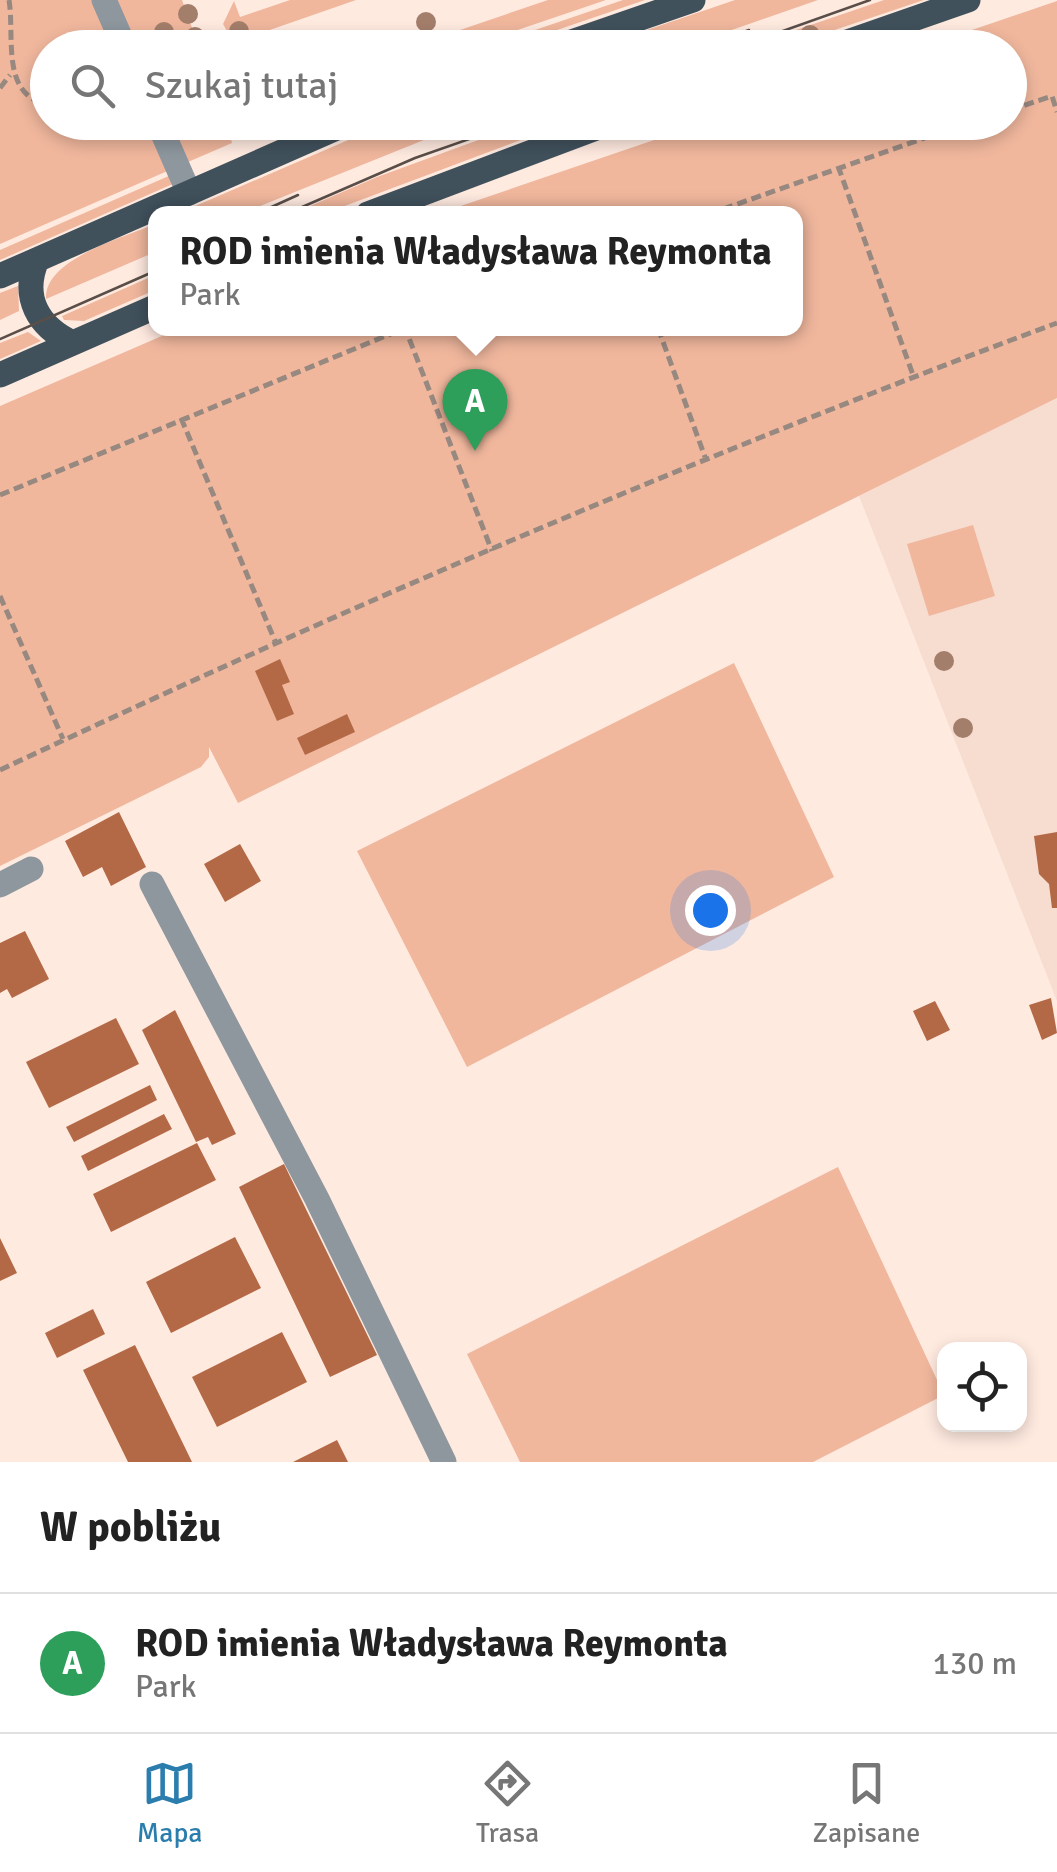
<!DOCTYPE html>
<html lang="pl">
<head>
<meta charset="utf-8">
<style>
  body { margin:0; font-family:Signika,sans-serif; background:#f6f6f6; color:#222 }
  .controls { position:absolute; right:30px; bottom:30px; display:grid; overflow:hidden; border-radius:20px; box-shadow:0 5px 15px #0003 }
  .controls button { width:90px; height:90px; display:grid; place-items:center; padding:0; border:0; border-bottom:2px solid #e0e0e0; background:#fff; color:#222; font:50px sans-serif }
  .you { position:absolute; left:710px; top:910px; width:35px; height:35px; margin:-25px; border:8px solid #fff; border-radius:50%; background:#1a73e8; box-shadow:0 0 0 15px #1a73e833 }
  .badge { display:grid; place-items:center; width:65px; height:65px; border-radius:50%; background:#2a7dad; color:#fff; font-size:32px; font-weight:700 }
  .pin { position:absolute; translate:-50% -82px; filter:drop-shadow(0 2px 5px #0008) }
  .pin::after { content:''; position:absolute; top:52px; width:35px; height:30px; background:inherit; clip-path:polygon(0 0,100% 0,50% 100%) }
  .popup { position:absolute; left:148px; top:206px; width:655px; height:130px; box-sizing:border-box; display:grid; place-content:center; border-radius:20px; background:#fff; filter:drop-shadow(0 2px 8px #0005); font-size:32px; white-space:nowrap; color:#767676 }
  .popup b { font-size:38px; color:#222 }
  .popup::after { content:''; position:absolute; left:50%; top:100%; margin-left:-20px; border:20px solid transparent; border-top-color:#fff }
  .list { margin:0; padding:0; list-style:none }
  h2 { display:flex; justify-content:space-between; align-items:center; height:130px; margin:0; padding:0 40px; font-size:42px }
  h2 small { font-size:32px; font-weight:400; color:#767676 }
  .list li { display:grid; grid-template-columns:65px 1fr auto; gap:30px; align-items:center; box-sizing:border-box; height:140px; padding:0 40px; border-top:2px solid #e0e0e0 }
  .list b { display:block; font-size:38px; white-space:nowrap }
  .list p { margin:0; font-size:32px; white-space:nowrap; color:#767676 }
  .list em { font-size:32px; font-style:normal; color:#767676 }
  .icon { flex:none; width:55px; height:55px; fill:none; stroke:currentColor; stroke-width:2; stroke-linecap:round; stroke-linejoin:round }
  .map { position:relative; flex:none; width:1057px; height:1462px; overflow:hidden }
  .search { position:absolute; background:#fff; box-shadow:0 5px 15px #0003; left:30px; right:30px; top:30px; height:110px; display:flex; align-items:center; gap:25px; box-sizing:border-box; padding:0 35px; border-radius:55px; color:#767676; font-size:38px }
  .sheet { height:270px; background:#fff }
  nav { display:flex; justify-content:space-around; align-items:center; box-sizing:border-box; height:140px; border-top:2px solid #e0e0e0; background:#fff; font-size:28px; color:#767676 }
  nav a { display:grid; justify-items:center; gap:5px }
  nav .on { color:#2a7dad }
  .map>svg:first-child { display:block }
  .built { fill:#f7dcd0 }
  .green { fill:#f0b79d }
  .building { fill:#b36946 }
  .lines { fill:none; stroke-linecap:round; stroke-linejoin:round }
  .path { stroke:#978880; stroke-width:5; stroke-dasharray:10 5; stroke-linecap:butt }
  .minor { stroke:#8e979e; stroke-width:25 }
  .major { stroke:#40515c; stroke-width:25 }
  .tram { stroke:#5a4e48; stroke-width:2.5 }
  .tree { fill:#a37e6b }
</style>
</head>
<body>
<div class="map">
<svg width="1057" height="1462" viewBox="0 0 1057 1462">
  <rect width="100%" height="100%" fill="#ffeae0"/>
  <path class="built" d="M1057,398v603l-198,-505z"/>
  <path class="green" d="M0,0h98l21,47 -71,1v74l104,1 20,46 -172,75z
    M116,0h66l17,47h-62z
    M290,0h66l-109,38 3,9h-14l-13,-23 11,-23 6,16z
    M548,0h58l-139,47h-57z
    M623,0h22l-138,47h-22z
    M735,0h83l-135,47h-86z
    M884,0h40l-140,47h-38z
    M1057,1v397l-819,405 -29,-56v10l-8,10 -201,99v-460l178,-77 617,-1v-114l-355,-1 264,-90 306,-1v-74l-88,-1z
    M390,122l76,1 -223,90h-64z
    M528,122l38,1 -240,90h-32l83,-36z
    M170,123h57l5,20 -44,19z
    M171,175l4,8 -175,77v-10z
    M155,224v28l-109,47c-2,-40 77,-61 109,-75z
    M155,275v15l-71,31 -20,-1 -2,-4z
    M18,286l1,25 -19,9v-27z
    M28,332l13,9 -41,18v-16z
    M973,525l22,71 -66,20 -22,-72z
    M734,663l100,214 -367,190 -110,-216z
    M838,1167l106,228 -131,67h-293l-53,-108z"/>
  <path class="building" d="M280,659l10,23 -8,3 12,29 -17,7 -22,-50z
    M347,714l8,18 -50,23 -8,-17z
    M119,812l27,55 -35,19 -9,-19 -19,10 -18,-36z
    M1057,832v76h-5l-3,-24 -10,-10 -5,-38z
    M240,844l21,37 -36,21 -21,-38z
    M25,931l24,48 -37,19 -5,-9 -7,4v-50z
    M1051,998l6,35 -15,7 -13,-35z
    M935,1001l15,29 -23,11 -14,-30z
    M175,1010l61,124 -24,11 -4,-8 -12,5 -54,-112z
    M116,1018l23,46 -90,44 -23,-46z
    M150,1085l7,15 -83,42 -8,-15z
    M164,1114l8,15 -84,42 -7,-15z
    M197,1143l19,37 -105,52 -18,-38z
    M284,1164l93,191 -47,22 -91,-190z
    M235,1237l26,51 -90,45 -25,-51z
    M0,1238l17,35 -17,8z
    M93,1309l12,25 -48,24 -12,-25z
    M282,1332l25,50 -90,45 -25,-50z
    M135,1345l57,117h-64l-45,-92z
    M337,1440l11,22h-55z"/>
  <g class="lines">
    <path class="path" d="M9,0c6,37 -9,95 39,105
      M0,88l10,-13
      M1010,110l42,-14 5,16
      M838,166l75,209
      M709,214l261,-92
      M658,328l47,129
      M181,418l94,223
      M0,495l405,-167 87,223
      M0,596l63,143
      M0,770c346,-163 698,-314 1057,-447"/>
    <path class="minor" d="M104,0l21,48
      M158,122l31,71
      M152,884l165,315 127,263
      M0,885l31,-16"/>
    <path class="major" d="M554,48l139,-48
      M830,48l138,-48
      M368,214l244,-92
      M37,260c-16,37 1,67 36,83
      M0,276l350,-154
      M0,375l155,-68"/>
    <path class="tram" d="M699,48l50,-18
      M735,48l135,-48
      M256,214l42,-19
      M286,214l129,-56 103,-36
      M0,339l155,-68"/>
  </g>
  <g class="tree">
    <circle cx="188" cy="14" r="10"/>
    <circle cx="426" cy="22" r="10"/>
    <circle cx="239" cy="31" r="10"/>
    <circle cx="164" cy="32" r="10"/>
    <circle cx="810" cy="35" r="10"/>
    <circle cx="195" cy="37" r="10"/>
    <circle cx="944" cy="661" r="10"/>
    <circle cx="963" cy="728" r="10"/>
  </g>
</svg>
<div class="controls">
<button><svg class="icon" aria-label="locate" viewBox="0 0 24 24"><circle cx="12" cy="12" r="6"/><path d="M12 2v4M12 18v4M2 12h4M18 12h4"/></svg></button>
</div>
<div class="you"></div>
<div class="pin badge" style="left:475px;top:451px;background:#2e9e5b">A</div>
<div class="popup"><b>ROD imienia Władysława Reymonta</b>Park</div>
<div class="search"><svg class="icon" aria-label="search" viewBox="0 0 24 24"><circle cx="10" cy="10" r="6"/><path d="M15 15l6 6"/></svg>Szukaj tutaj</div>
</div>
<section class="sheet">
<h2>W pobliżu<small></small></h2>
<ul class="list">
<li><span class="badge" style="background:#2e9e5b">A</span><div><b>ROD imienia Władysława Reymonta</b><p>Park</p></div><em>130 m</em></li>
</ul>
</section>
<nav>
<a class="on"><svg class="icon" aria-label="map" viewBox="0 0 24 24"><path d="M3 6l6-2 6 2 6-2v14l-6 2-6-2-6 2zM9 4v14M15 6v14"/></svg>Mapa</a>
<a><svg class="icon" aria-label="directions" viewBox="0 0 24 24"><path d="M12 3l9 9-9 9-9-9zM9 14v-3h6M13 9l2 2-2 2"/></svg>Trasa</a>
<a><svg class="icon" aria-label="saved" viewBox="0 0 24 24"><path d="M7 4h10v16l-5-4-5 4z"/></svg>Zapisane</a>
</nav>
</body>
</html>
